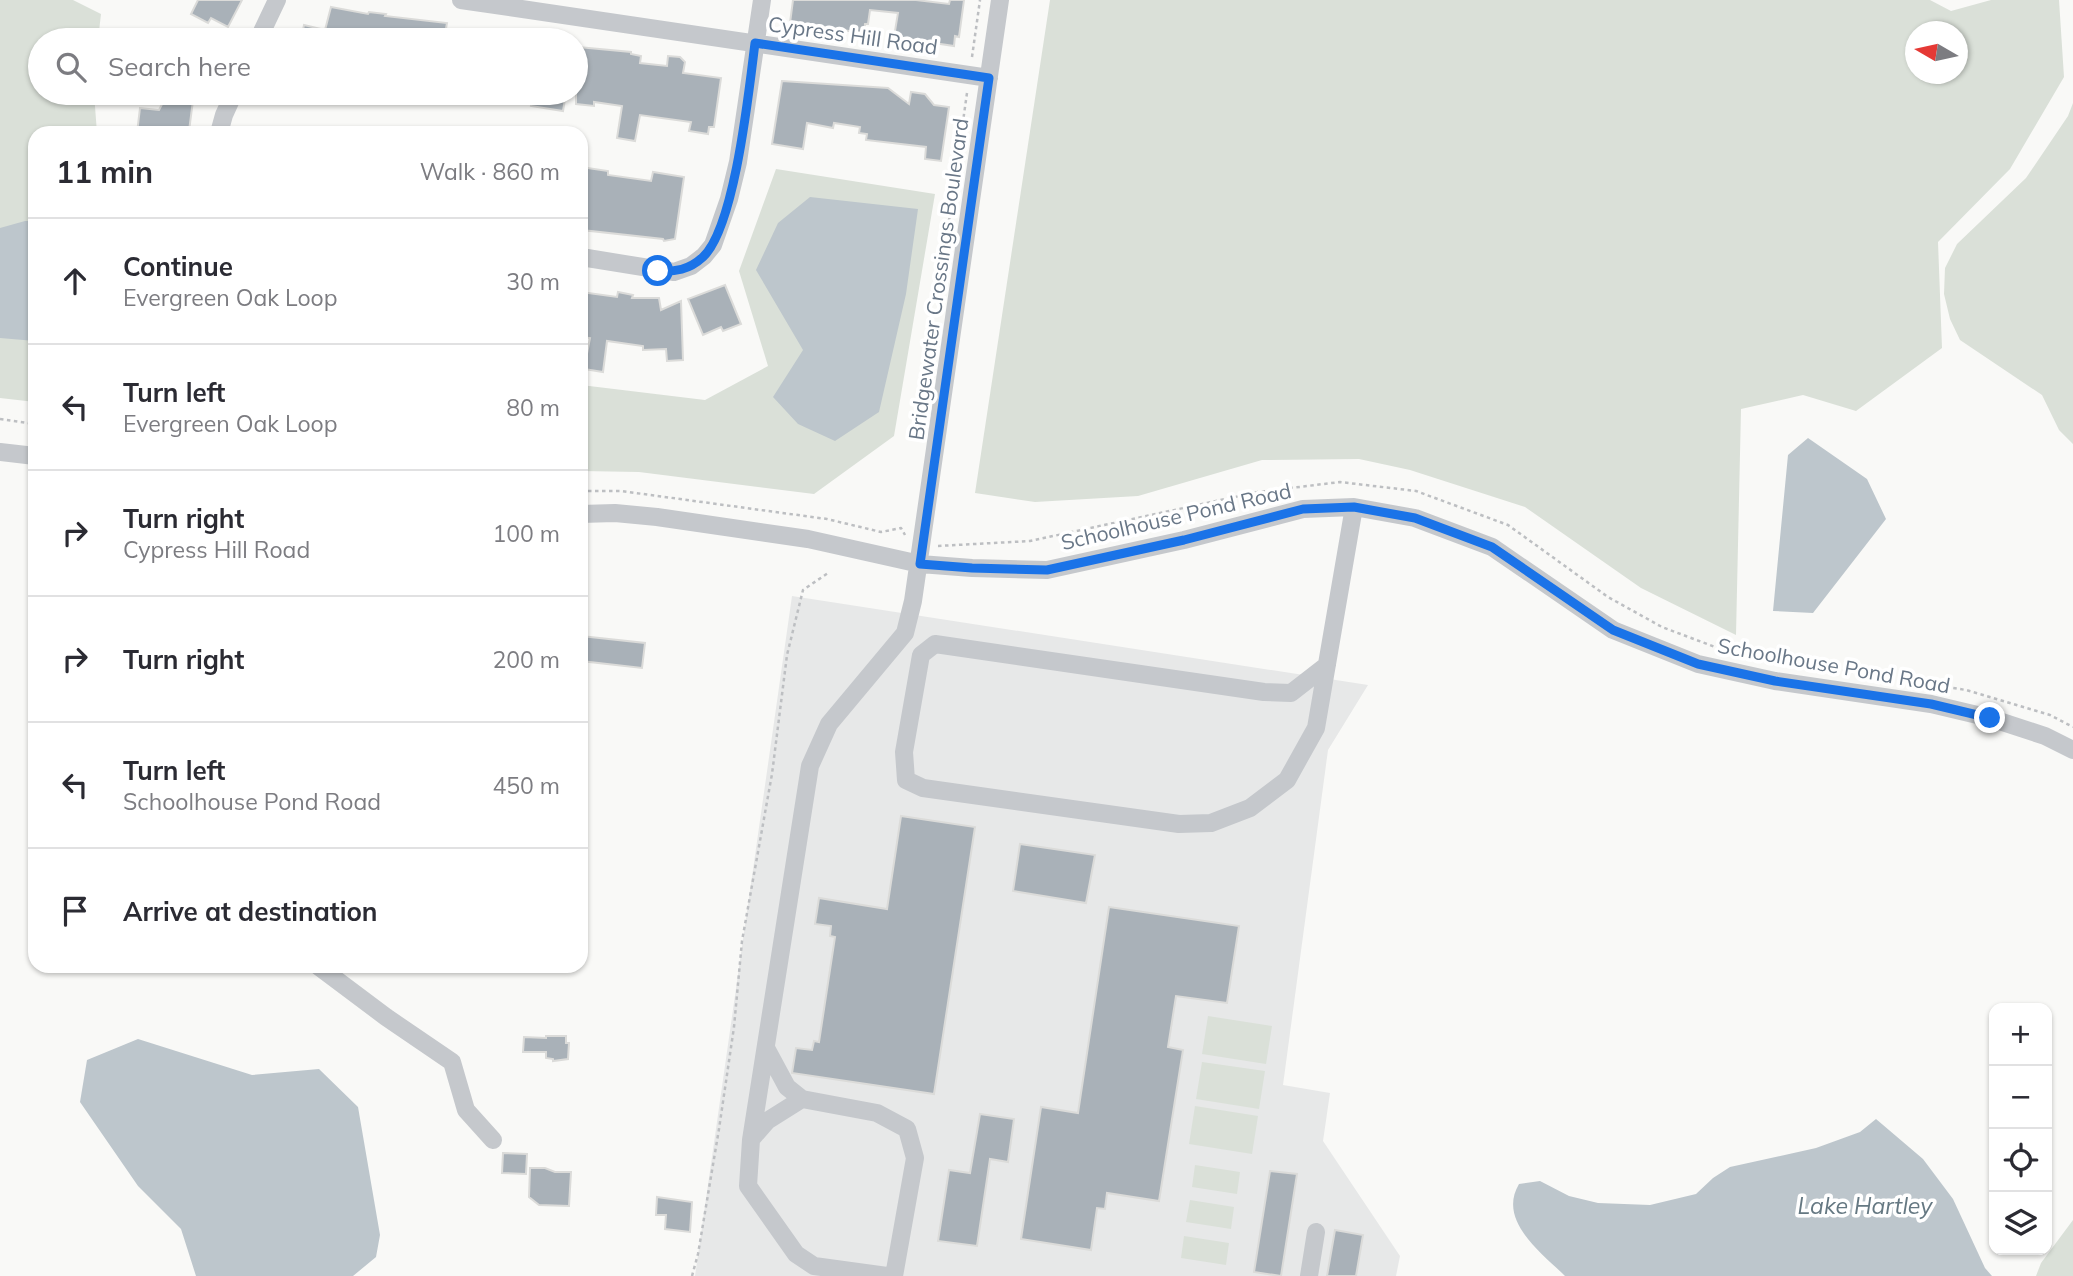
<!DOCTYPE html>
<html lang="en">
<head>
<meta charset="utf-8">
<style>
  body { margin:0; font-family:Mulish,sans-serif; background:#f2f2f3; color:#2b2b33 }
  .controls { position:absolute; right:21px; bottom:21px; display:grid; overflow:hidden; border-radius:14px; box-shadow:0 2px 5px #0004 }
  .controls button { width:63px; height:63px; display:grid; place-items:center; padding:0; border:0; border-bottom:2px solid #e1e1e2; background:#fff; color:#2b2b33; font:35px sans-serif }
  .compass { position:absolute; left:1905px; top:21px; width:63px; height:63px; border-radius:50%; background:#fff; box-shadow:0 2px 5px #0004; rotate:279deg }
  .stop { position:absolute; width:21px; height:21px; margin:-16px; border:5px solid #1a73e8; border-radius:50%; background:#fff }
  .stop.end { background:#1a73e8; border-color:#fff; box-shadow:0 2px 7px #0008 }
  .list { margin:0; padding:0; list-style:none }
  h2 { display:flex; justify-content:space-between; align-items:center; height:91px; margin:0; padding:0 28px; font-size:30px }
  h2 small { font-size:23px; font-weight:400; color:#7c7c81 }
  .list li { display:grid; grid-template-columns:46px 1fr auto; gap:21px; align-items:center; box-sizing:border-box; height:126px; padding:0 28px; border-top:2px solid #e1e1e2 }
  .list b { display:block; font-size:26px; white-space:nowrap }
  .list p { margin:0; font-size:23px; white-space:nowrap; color:#7c7c81 }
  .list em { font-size:23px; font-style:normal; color:#7c7c81 }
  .icon { flex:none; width:38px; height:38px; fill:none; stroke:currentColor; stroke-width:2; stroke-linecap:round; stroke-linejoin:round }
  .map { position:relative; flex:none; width:2073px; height:1276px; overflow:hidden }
  .search { position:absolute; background:#fff; box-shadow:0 2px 5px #0004; left:28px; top:28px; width:560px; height:77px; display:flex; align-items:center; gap:18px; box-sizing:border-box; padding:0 24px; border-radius:38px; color:#7c7c81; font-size:26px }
  .panel { position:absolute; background:#fff; box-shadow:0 2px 5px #0004; left:28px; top:126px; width:560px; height:847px; border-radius:21px }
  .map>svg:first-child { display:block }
  .built { fill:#e7e8e8 }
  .green { fill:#dae0d8; fill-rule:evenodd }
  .water { fill:#bdc6cc }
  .building { fill:#a9b1b8; stroke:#dbdbd9; stroke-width:2 }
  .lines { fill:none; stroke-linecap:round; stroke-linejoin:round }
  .path { stroke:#bdbfc2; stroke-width:2.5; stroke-dasharray:3.5 3.5; stroke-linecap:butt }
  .minor { stroke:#c5c8cc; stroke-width:18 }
  .route { stroke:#1a73e8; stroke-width:9 }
  .labels { text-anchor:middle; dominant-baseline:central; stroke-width:7; stroke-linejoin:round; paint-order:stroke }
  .street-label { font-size:21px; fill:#697787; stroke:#fff }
  .water-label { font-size:23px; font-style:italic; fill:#657882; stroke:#fff }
</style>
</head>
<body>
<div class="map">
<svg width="2073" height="1276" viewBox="0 0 2073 1276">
  <rect width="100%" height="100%" fill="#f9f9f7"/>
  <path class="built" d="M792,596l576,89 -40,65 -45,335 47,8 -7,48 77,115 -4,20h-701z"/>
  <path class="green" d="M0,0h73l28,14 -3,26h-58v53h54l3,40h-62v269l-35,-4z
    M1050,0h880l21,11 40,-11h68l5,77 -54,92 -72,73 4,106 -86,63 -53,-16 -62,14 -5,226 -95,-47 -116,-81 -115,-37 -51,-11 -97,1 -124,36 -103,6 -60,-9zM1916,32h42v42h-42z
    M2073,103v341l-14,-14 -17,-35 -82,-55 -10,-21 -6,-25 1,-26 12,-24 69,-66 42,-62z
    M776,169l159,25 -41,242 -80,58 -175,-22 -58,-1v-86l124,15 63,-34 -29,-95z
    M1208,1016l64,10 -6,38 -64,-10z
    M1202,1062l63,9 -6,38 -63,-10z
    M1195,1106l63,10 -6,38 -63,-10z
    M1195,1165l45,7 -3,22 -45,-7z
    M1190,1200l44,7 -3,22 -45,-7z
    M2073,1220v56h-37l5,-13z
    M1184,1236l45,7 -3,22 -45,-7z"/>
  <path class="water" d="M810,197l108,12 -12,85 -27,118 -44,29 -37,-17 -25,-27 30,-47 -47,-80 22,-47z
    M25,221h10v120l-35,-3v-110z
    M1808,438l59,41 19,40 -73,94 -40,-2 15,-156z
    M138,1039l114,36 67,-6 39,38 22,128 -4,22 -23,19h-157l-15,-47 -43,-43 -58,-84 7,-42z
    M1876,1119l47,40 30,40 32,69 7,8h-427c-23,-23 -68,-55 -46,-92l21,-3 29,15 29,7 52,2 46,-11 17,-16 17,-11 86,-19 44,-16z"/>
  <path class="building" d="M198,0h44l-14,27 -17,-9 -3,5 -17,-9z
    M793,0h123l33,4 1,-4h14l-5,37 -4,-1 -1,10 -60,-9 4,-24 -28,-3 -2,14h-3l-1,9 -74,-10z
    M331,7l37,7 1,-2 17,2 -1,2 62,7 -3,17h-143l3,-15 21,5z
    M578,47l53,5v2l10,2 -1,7 27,3 1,-10 12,1 5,5 -2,11 38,5 -7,49h-5l-1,7 -19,-3 2,-9 -51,-7 -5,26 -18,-3 5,-32 -28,-4v4l-18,-2v-42z
    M782,81l106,7 21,16 2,-12 14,2 9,11 15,2 -8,54 -16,-2 1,-12 -60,-7 1,-6 -8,-1 1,-6 -26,-4 -1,5 -26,-5 -4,26 -31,-5z
    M168,93h26l-5,38 -20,-2 -1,4h-31l3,-25 19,2z
    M534,93h32l-3,18 -32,-5z
    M581,167l27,4v4l43,6 2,-9 31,5 -9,62 -11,2 -1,-2 -81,-9 2,-13 -3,-1z
    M725,285l16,39 -18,7 -2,-4 -18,8 -15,-36z
    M581,292l36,5 1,-5 15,3 -1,3h27l2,12 20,-9 2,59 -16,1 -1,-12 -23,1v-4l-36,-5 -4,31 -19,-3 6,-31 -9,-1z
    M581,636l64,7 -3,25 -61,-7z
    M901,816l74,11 -41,267 -142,-21 4,-25 16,2 2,-9 5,1 16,-105 -5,-1 1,-10 -16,-2 4,-26 68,11z
    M1020,844l75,11 -9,48 -73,-12z
    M1109,907l130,19 -12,77 -51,-7 -8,51 15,3 -24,151 -52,-8 -2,16 -8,-1 -6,42 -70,-11 20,-132 37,6z
    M546,1036h20v7h3l-1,16 -15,2v-2l-7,-1v-6h-23l1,-15 22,1z
    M980,1114l34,5 -6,43 -18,-3 -13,87 -39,-5 11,-71 21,3z
    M503,1153l24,1 -1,20 -24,-1z
    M530,1168h15l10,4h16l-2,34 -30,-1 -10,-8z
    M1270,1171l27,3 -16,102 -27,-4z
    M657,1197l35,5 -2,30 -25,-3 1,-14h-10z
    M1335,1230l28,5 -7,41h-29z"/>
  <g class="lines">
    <path class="path" d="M972,57l8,-57
      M945,249l22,-156
      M0,419l35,5
      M581,491h40l206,28 54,13 20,-4 4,7
      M938,546l92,-5 228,-49 82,-10 76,9 92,34 100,72 54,30 61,23
      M1732,653l234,37 84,25 23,12
      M692,1276l6,-22 21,-125 15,-102 8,-86 30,-167 15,-119 16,-65 25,-17"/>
    <path class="minor" d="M461,0l528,78
      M258,40l19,-40
      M219,133l5,-18 10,-22
      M581,257l93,15 17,-6 13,-10 9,-11 16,-46 9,-37 24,-162
      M0,452l35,4
      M581,514l34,-1 42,4 151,22 112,25 52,4 75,2 137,-30 119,-31 51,-2 61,11 77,29 121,83 85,34 77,17 156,23 59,14 55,18 28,14
      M1327,665l-36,28 -27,-1 -329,-48 -14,11 -17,97 2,28 17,8 256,36 32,-1 39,-15 37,-28 29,-52 38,-221
      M318,966l68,51 66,45 14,48 27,30
      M766,1048l21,39 15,12 75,14 30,16 8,29 -21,118
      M753,1137l14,-16 35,-22
      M887,1276l-73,-10 -18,-12 -48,-68 3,-46 59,-374 19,-42 76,-91 8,-32 87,-601
      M1309,1276l7,-44"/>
  </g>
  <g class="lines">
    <path class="route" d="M658,271c17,1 31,-1 45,-14 32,-30 46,-167 52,-214l234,35 -69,486 52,4 75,2 137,-30 119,-31 51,-2 61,11 77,29 121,83 85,34 77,17 156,23 59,14"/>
  </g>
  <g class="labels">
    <g class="street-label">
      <text transform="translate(853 35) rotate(8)">Cypress Hill Road</text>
      <text transform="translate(938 279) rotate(-82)">Bridgewater Crossings Boulevard</text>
      <text transform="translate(1176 516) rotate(-13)">Schoolhouse Pond Road</text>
      <text transform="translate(1834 665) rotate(10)">Schoolhouse Pond Road</text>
    </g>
    <g class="water-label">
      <text x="1865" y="1205">Lake Hartley</text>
    </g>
  </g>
</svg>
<div class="controls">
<button>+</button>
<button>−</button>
<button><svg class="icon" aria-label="locate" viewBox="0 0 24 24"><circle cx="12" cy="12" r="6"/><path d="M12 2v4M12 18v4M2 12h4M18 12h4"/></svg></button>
<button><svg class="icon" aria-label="layers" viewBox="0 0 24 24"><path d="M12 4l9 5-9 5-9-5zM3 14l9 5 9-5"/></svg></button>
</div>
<svg class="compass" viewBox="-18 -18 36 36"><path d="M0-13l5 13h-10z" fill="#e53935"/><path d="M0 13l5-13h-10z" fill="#7c7c81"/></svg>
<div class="stop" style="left:658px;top:271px"></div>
<div class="stop end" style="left:1990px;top:718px"></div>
<div class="search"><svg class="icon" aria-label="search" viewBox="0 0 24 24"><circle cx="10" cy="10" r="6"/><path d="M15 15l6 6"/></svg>Search here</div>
<section class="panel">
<h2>11 min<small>Walk · 860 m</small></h2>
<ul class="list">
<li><svg class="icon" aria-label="ahead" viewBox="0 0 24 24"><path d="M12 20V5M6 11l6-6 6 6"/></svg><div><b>Continue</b><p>Evergreen Oak Loop</p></div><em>30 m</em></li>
<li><svg class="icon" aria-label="left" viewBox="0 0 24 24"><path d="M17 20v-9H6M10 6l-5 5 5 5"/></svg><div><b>Turn left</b><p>Evergreen Oak Loop</p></div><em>80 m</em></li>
<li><svg class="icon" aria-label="right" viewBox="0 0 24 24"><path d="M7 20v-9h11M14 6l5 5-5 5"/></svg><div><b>Turn right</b><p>Cypress Hill Road</p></div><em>100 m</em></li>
<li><svg class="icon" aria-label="right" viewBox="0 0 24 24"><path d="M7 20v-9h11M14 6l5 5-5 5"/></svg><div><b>Turn right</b></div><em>200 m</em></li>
<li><svg class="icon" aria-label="left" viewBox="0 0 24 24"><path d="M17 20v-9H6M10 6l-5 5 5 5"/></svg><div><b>Turn left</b><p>Schoolhouse Pond Road</p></div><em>450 m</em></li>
<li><svg class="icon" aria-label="arrive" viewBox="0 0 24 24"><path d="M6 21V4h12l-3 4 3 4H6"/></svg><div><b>Arrive at destination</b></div></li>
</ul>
</section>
</div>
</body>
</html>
